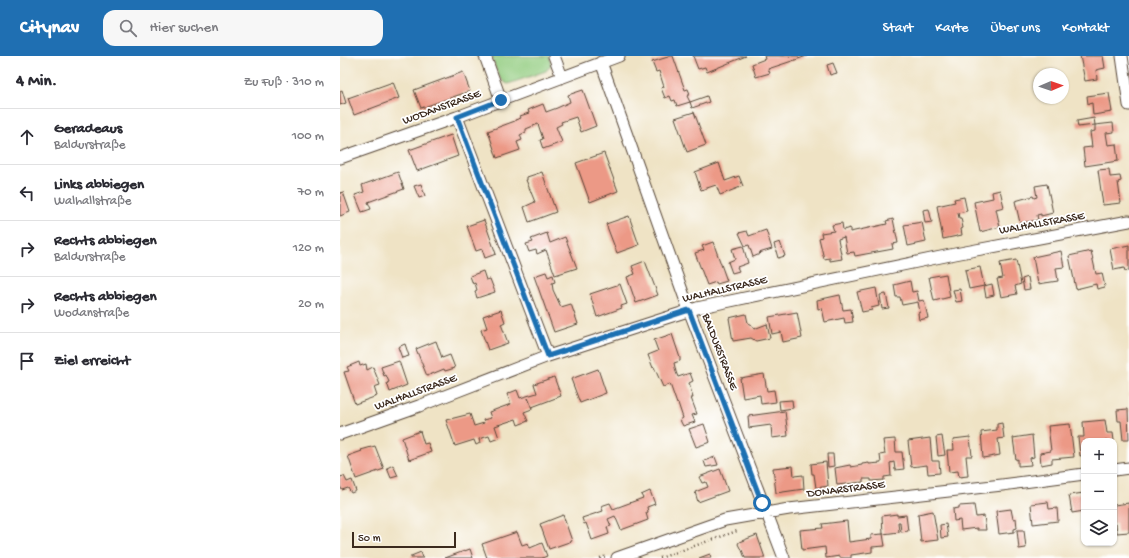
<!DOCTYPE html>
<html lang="de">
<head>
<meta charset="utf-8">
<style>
  body { margin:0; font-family:"Gochi Hand",sans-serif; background:#f7f7f7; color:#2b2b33 }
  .controls { position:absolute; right:12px; bottom:12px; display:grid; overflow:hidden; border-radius:8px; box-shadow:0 1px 3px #0004 }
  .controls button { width:36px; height:36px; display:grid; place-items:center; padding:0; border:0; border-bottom:1px solid #e1e1e2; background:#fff; color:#2b2b33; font:20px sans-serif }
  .compass { position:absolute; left:693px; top:12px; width:36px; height:36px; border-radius:50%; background:#fff; box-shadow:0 1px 3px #0004; rotate:88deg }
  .scale { position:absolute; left:12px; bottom:10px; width:104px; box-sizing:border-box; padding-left:4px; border:2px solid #3b2a1e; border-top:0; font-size:11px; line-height:14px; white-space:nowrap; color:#3b2a1e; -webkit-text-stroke:3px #fff; paint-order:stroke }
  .stop { position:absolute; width:12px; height:12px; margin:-9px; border:3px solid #1f6fb2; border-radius:50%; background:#fff }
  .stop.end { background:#1f6fb2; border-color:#fff; box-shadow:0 1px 4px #0008 }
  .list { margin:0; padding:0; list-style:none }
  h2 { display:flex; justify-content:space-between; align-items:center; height:52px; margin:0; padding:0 16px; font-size:17px }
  h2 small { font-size:13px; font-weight:400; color:#7c7c81 }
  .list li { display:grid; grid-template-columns:26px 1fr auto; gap:12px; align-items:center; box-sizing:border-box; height:56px; padding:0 16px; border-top:1px solid #e1e1e2 }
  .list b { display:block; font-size:15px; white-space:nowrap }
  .list p { margin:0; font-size:13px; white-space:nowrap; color:#7c7c81 }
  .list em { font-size:13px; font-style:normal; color:#7c7c81 }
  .icon { flex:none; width:22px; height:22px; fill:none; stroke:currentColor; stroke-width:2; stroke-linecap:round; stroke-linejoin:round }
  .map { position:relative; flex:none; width:789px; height:502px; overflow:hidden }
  header { display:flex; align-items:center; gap:24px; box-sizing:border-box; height:56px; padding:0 20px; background:#1f6fb2; color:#fff }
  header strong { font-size:19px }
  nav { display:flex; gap:22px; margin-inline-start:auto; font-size:14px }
  .search { width:280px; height:36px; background:#f7f7f7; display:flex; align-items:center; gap:10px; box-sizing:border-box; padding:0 14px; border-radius:12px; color:#7c7c81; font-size:15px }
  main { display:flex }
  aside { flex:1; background:#fff }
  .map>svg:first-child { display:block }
  .green { fill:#92cc7f; stroke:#667b4e }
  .building { fill:#ec9986 }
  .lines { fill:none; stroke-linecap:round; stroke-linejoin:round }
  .minor-casing { stroke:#564637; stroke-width:13 }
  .path { stroke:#564637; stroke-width:2.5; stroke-dasharray:1 3; stroke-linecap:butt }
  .minor { stroke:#fff; stroke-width:11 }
  .route { stroke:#1f6fb2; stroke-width:5 }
  .labels { text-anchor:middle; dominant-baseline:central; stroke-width:3.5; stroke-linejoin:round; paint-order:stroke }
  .street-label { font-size:12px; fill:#3b2a1e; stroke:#fff }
</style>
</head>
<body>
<header>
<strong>Citynav</strong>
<div class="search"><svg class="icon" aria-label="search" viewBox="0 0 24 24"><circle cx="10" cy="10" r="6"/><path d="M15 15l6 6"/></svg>Hier suchen</div>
<nav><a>Start</a><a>Karte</a><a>Über uns</a><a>Kontakt</a></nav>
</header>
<main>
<aside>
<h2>4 Min.<small>Zu Fuß · 310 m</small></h2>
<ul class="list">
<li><svg class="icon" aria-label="ahead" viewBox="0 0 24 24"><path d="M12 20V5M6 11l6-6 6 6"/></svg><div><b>Geradeaus</b><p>Baldurstraße</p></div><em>100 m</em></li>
<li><svg class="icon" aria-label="left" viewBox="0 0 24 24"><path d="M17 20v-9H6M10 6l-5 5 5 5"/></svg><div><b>Links abbiegen</b><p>Walhallstraße</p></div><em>70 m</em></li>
<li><svg class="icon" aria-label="right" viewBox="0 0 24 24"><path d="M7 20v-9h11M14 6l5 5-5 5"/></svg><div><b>Rechts abbiegen</b><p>Baldurstraße</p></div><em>120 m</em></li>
<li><svg class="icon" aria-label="right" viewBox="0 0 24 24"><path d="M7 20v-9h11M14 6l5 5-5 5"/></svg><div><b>Rechts abbiegen</b><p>Wodanstraße</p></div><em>20 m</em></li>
<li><svg class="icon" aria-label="arrive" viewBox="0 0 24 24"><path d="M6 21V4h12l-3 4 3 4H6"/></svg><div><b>Ziel erreicht</b></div></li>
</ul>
</aside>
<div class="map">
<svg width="789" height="502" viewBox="0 0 789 502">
  <rect width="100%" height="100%" fill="#fff"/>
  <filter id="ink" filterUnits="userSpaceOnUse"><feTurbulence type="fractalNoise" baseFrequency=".025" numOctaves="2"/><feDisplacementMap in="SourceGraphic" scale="8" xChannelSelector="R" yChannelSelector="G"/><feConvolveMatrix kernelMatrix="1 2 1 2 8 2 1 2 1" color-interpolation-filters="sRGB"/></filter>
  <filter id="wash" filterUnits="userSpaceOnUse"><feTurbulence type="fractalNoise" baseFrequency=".012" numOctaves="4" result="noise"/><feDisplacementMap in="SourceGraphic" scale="16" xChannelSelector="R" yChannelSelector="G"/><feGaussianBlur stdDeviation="0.9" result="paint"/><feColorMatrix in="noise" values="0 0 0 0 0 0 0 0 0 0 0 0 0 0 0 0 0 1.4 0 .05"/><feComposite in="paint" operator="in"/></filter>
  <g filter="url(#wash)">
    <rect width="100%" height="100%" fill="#efe3c5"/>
    <path class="green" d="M152,0h57l2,9 -5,6 -38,13c-11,-4 -13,-18 -16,-28z"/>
    <g id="blocks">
      <path class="building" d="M331,0h2l12,34 3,-1 2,5 -3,2 3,6 17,-6 2,6 -17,6 -2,-6 -13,4 -2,-6 -3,1 -2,-5 -5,2 -4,-10 3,-1 -5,-16 -3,1 -4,-10z
        M353,0h53l-39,16 -2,-5 -7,2z
        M424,0h43l-39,13 2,4 -14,4 -4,-13 13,-5z
        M740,0h23l2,12 -9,2 1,9 -12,2z
        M493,7l4,10 -7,2 -3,-10z
        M123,16l7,19 -49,17 -7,-18z
        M53,26l6,16 -45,17 -6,-17z
        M2,34l4,13 -6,2v-14z
        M243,34l13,36 -15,6 -5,-15 -15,5 1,2 -6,3 6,15 -19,7 -3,-9 3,-1 -5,-15 -12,5v3l-6,3 2,5 -5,2 3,8 -23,8 -9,-27 27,-10v-1l6,-2 -1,-2 9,-3 -1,-3 15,-6 3,8 11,-4 13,-6 -2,-7z
        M769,37l3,19 -19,3 -1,-12 -4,1 -1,-8z
        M354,56l12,33 -19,7 -12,-34z
        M754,62l1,7 18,-2 1,9 -8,1 2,12 8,-1 2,17 -33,5 -2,-18 9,-1 -2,-15 5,-1v-6l-17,2 -1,-6z
        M111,79l7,21 -41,15 -8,-21z
        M264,97l14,38 -28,11 -14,-39z
        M379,107l6,18 14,-5 4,10 -23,9 -4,-10 -15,5 -6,-18z
        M769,113l1,8 10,-1 1,5 -3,1 3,21 -18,2 -5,-35z
        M58,116l6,17 -36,13 3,7 -9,3 -7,-17 9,-3 -2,-7z
        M202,116l14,40 -27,10 -5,-15 11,-5 -9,-22h1v-3z
        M81,128l4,12 -6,2 -5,-12z
        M707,128l6,29 -12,3v-2l-4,1 1,5 -18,3 -5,-22 18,-5 1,2 3,-1 -2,-11z
        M660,134l4,17 -8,2 4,18 -20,5 -6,-30 19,-4 -1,-6z
        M3,136l7,20 -10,4v-23z
        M624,141l3,14 -9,2 1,5h2l2,10 -2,1 1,6 -19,4 -6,-33 18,-4 -1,-3z
        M589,153l3,13 -7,1 -2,-13z
        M289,160l10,29 -22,8 -11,-29z
        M553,163l5,24 -6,1 1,5 -38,7 -1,-4 -7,1 -3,-16 -6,2 4,20 -12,2v-3l-6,1 -5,-21 3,-1 -1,-4 13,-2 -2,-6 10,-2 1,7 7,-2v4l37,-8 -1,-3z
        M144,164l12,34 -11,4 -3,-9 -6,2 -9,-25z
        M582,166l4,20 -18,4 -4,-21z
        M426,174l6,19 -13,4 1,1 -7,3 -4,-12 -4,1 -6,-13 8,-2 2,5z
        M207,177l3,10 15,-6 12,31 -22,7 -9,-25 -9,4 -1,-4 -7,2 -3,-8 7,-2 -2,-3z
        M373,186l14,39 -10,3 -1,-2 -9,3 -12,-32 9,-3 -2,-4z
        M440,186l5,14 -7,2 -4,-14z
        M789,189v25l-4,1 -1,-3 -10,2 -4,-21z
        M403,190l5,17 -11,4 2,4 -7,2 -4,-11 7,-3 -3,-10z
        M721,195l3,16 -8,1 2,13 -20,3 -5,-27z
        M751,195l5,23 6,-1 3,14 -8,2 -1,-5 -20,5 -7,-33z
        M676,204l5,24 -6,2 2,8 -16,3 -4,-18 6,-1 -3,-15z
        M305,205l13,34 -22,8 -9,-26 8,-3 -3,-8z
        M640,211l4,19 8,-2 2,11 -8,2 -2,-11 -15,3 -4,-19z
        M143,215l3,9 4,-1 5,13 -18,6 -2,-7 2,-1 -2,-7 -2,1 -3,-8z
        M206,216l2,5 5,-2 2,7 -3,1 1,7 8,17 10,-3 7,20 -24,8 -20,-56z
        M606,218l4,23 -16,4 -5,-24z
        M688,221l2,12 -6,1 -2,-11z
        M570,225l2,11 5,-1 2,10 5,-1 4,18 -9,2 -1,-7 2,-1 -2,-10 -16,3 -2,-8h-4l-2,-12z
        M280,228l7,20 -6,2 1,2 -25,9 -7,-23z
        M536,232l3,18 -8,2 1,2 -10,2 -5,-20z
        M620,233l2,12 -6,1 -3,-12z
        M546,238l3,14 -7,1 -2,-14z
        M500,239l3,15 8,-1 2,13 -8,1 -1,-5 -19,4 -3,-14 -4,1 -1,-9z
        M161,254l4,12 -4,2 7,19 -20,7 -7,-20 6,-2 -4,-12z
        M457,256l5,26 -19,4 -2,-10 -9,2 -3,-17z
        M406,258l2,9 3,2 3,4 13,-5 3,14 -14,3 -5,-3 -18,3 -4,-23z
        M332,278l8,24v3l-6,2 2,9 2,5 12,-4 3,8 -4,2 4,15h-2l6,16 -5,1 3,7 -12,4 -3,-6 3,-2 -5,-15 -1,1 -7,-20 -7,3 -9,-20 -1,1 -5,-13 10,-4 -4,-11z
        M96,285l6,17 8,-3 5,13 -10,3 -1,-2 -17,7 -11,-27z
        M65,288l4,12 -7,2 -4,-11z
        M59,305l8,24 -17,7 -3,-9 2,-1 -3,-7 -2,1 -3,-9z
        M19,306l1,4 6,-2 1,6 6,-3 7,18 -6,2 3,9 -22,8 -11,-32 5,-1 -2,-4z
        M258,313l8,24 -26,10 -9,-24z
        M424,318l3,17 7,-1 2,12 -15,2 -1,-9 -17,3 -3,-20z
        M214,321l7,19 -29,11 -4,-9 4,11 -8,3 4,9 -10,4 -2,-6 -21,7 4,12 -8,3 -2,-5 -10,3 1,4 -4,2 -2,-5 -19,6 -9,-26 24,-6 4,12 10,-3 -1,-3 8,-2 -2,-6 22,-8 -4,-10 10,-4 3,8 17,-5 -3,-9z
        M452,344l1,8 -13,2 -1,-9z
        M788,353l1,31h-6l-2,-19h-3l-1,-11z
        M445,355l3,25 -16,2 -1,-13 -22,3 -1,-12z
        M765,364l2,13h6l1,8h-30v14l-4,1 -2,-19h6l-1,-15z
        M662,367l2,15 -6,1 2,16 -17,3 -2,-26 16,-2v-6z
        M364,368l6,18 -14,5 -7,-18z
        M730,368l4,33 -22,2v4l-11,2 -1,-12 11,-2 -3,-25z
        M80,375l4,13 4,-1 3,9 -22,8 -7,-22z
        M692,379l2,22 -4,1 1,7 -13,1v-7l-2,1 -3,-22z
        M602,380l3,19 -7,1 -2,-19z
        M630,381l2,19h-6l2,20 -9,1 -1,-6 -9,1 -2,-22h7l-1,-11z
        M590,382l2,23h7l1,12 -12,1 -1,-9 -16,2 -3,-26z
        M555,383l1,13h6l2,17 -9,1 -1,-8 -4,1 1,13 -7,1v3l-13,1v-2h-8v3l-26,3 -2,-17 15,-3 1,2 11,-2v-1l7,-1v1l12,-1 -1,-8 5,-1 -2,-14z
        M35,390l9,23 -28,10 -8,-23 14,-5 -1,-1z
        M487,398h6l1,12 -6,1z
        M375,401l3,8 -12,2 -2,-6z
        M486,406l2,24 -12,2 -2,-14h-2l-1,-10z
        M53,409l5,11 -7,2 -4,-10z
        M453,410l1,10 9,-1 1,14 -28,4 -3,-25z
        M380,413l8,22 -30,11 -3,-10 13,-5 -2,-5 -4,1 -3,-6z
        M4,420l3,6 5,-2 4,11 -5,2 -3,-5 -6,2 -2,-4v-9z
        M310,435l5,13 -8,3 1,5 -2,1 2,7 -27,10 -6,-14 -7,3 3,7 -4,1 2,7 -17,6 -6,-17 -2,1 -2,-6 21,-7 -2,-5 9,-3 3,6 30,-11 -2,-3z
        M744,437v18l-12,2 -3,-18z
        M708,446l1,7 8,-1 1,13 -25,3 -2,-20z
        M789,447v29l-12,1 -1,-9h-2v-19z
        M634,449l2,12 8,-1 2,14h-9v-2l-16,2 -1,-10 -6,1 -1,-12 6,-1v-2z
        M671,453l2,10 3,-1 1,10 -3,1v3l-15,2 -3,-23z
        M593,455l5,29 -17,2 -3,-28z
        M557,458v2l9,-1 2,16 -7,1 -1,-10h-2l1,10 -16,2 -1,-18z
        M223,459l9,26 -23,8 -9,-25z
        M507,465l2,21 22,-3v-4l12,-1 2,12 -13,1v5l-21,3v3h-11v-2l-14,2 -1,-11 -23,3 -2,-20 23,-2 -1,-4z
        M606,468l2,13 -7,1 -1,-13z
        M677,474h7l2,18 -7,1z
        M177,476l5,13 6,-2 2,5 12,-5 5,13 -5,2h-55l-5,-14z
        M417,479l8,23h-20l-3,-8 -2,-2 -2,-4 1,-2z
        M130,493l3,9h-28z
        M81,496l2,6h-12v-2z
        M370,498l1,4h-12z"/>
    </g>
  </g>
  <g filter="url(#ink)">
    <use href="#blocks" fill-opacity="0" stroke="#564637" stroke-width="1"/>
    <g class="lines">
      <defs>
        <path id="minor" d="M145,0l16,44
          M214,0l8,21
          M782,0l7,49
          M261,6l88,248 95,248
          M117,61l91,239
          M0,102l117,-41 162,-61
          M0,378l79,-28 129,-50 149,-48 258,-54 174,-33
          M774,414l15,-2
          M277,502l108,-38 64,-11 213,-24 82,-11"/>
      </defs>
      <use href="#minor" class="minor-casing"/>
      <path class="path" d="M260,502l7,-2
        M320,502l77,-27"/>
      <use href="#minor" class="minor"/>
    </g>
  </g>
  <g class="lines" filter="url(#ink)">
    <path class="route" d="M161,44l-44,17 91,239 141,-46 73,193"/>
  </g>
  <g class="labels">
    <g class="street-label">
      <text transform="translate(102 52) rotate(-20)">WODANSTRASSE</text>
      <text transform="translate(702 168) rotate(-10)">WALHALLSTRASSE</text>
      <text transform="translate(385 234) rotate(-13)">WALHALLSTRASSE</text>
      <text transform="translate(379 296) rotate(69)">BALDURSTRASSE</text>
      <text transform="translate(76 337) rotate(-20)">WALHALLSTRASSE</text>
      <text transform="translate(506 434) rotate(-7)">DONARSTRASSE</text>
    </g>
  </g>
</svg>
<div class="controls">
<button>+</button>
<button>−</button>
<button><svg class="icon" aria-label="layers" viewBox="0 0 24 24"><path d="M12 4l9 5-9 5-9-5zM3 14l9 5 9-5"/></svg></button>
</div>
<svg class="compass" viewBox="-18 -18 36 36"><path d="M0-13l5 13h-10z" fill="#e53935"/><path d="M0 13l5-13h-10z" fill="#7c7c81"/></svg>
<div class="scale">50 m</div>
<div class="stop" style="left:422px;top:447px"></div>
<div class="stop end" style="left:161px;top:44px"></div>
</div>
</main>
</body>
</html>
